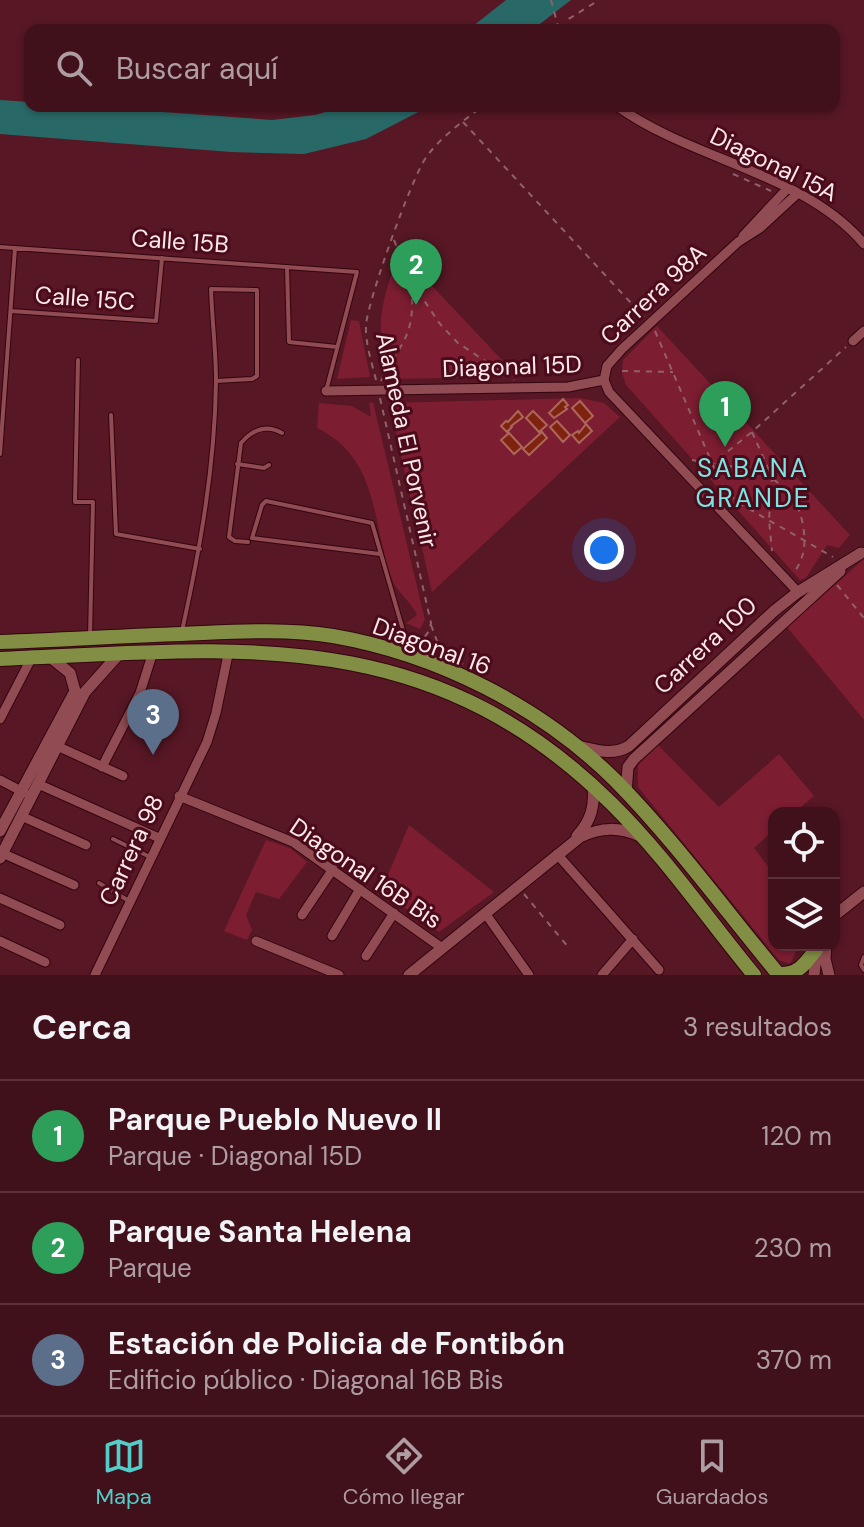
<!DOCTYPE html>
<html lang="es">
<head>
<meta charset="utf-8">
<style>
  body { margin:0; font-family:"DM Sans",sans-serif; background:#481a24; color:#f1f3f6 }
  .controls { position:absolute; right:24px; bottom:24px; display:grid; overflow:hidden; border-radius:16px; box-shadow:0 2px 6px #0004 }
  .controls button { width:72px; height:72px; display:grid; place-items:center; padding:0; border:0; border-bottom:2px solid #5a313a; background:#41111b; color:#f1f3f6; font:40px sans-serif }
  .you { position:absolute; left:604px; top:550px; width:28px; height:28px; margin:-20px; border:6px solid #fff; border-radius:50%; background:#1a73e8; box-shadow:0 0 0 12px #1a73e833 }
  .badge { display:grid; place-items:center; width:52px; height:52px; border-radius:50%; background:#53cdca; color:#fff; font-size:26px; font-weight:700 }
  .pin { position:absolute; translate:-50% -66px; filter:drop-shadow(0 2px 4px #0008) }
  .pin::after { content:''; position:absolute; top:42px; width:28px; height:24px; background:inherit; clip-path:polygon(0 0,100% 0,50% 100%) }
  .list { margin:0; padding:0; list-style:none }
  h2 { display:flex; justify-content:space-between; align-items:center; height:104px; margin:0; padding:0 32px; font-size:34px }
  h2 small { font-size:26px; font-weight:400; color:#ae9da3 }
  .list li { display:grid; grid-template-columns:52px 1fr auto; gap:24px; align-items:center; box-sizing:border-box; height:112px; padding:0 32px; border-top:2px solid #5a313a }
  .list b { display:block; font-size:30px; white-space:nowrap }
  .list p { margin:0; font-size:26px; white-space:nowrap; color:#ae9da3 }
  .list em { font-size:26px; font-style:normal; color:#ae9da3 }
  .icon { flex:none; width:44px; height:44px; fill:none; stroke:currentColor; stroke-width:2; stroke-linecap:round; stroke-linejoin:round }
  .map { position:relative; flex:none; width:864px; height:975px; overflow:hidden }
  .search { position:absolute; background:#41111b; box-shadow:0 2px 6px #0004; left:24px; right:24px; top:24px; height:88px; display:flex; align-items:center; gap:20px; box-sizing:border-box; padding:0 28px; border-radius:16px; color:#ae9da3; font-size:30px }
  .sheet { height:440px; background:#41111b }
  nav { display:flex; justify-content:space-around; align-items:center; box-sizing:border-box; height:112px; border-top:2px solid #5a313a; background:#41111b; font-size:22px; color:#ae9da3 }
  nav a { display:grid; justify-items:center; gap:4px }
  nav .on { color:#53cdca }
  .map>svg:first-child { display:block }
  .green { fill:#7d1d32 }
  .water { fill:#286967 }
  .building { fill:#7f2311; stroke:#ac6758; stroke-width:2 }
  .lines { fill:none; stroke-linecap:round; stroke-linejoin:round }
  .service-casing { stroke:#34050f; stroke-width:6 }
  .minor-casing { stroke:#34050f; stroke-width:11 }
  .tertiary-casing { stroke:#34050f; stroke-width:13 }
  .primary-casing { stroke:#34050f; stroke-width:16 }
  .path { stroke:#91616a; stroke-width:2; stroke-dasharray:6 6; stroke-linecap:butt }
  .service { stroke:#904b53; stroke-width:4 }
  .minor { stroke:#904b53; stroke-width:9 }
  .tertiary { stroke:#904b53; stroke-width:11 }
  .primary { stroke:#818e43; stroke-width:14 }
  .labels { text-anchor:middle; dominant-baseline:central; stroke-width:6; stroke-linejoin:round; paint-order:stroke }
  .street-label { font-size:24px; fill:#fae8ea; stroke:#4b0b1a }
  .neighbourhood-label { font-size:26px; letter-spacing:2px; fill:#7ae5e2; stroke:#4b0b1a }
</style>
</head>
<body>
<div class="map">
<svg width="864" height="975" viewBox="0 0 864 975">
  <rect width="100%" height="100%" fill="#571724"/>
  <path class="green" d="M399,253l5,3 114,121 -130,2c-13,-54 -8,-74 11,-126z
    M351,320l8,1 11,56 -33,2z
    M657,326l193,209 -11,13 -12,-3 -21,33 -6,2 -174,-195 -4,-12 1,-13z
    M580,398l24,5 16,14 -188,175 -43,-189z
    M373,402l52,218 -5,9 -14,-6 11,-8c-6,-14 -20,-22 -25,-36 -21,-57 -12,-120 -75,-151l2,-25 33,3 19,11 -2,-14z
    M864,559v161l-77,-93z
    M658,745l61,62 60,-53 35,42 -20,17h-20v17l-20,18 20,26v71h25l-9,19 -11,-4 -141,-173v-22z
    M409,825l85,67 -55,40 -58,-41z
    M266,840l24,8 17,14 -28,37 -23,-7 -10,23 6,15 -5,10 -23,-9z"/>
  <path class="water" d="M506,0h65l-39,30h-64z
    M0,100l30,2v4h50l192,14 43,-5 31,-9h84l-64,33 -62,15 -73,-2 -231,-18z"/>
  <path class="building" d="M563,399l5,6 -3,2 2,2 -13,9 -5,-5z
    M580,401l13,15 -8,7 -13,-15z
    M518,411l5,6 -12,9 1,1 -5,5 -6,-6 5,-5 2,1z
    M533,411l14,14 -8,7 -13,-14z
    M557,421l13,14 -7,7 -13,-15z
    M586,424l6,7 -13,12 -7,-8 6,-4 1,2z
    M542,432l5,6 -18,17 -6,-6z
    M509,433l13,14 -8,7 -13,-14z"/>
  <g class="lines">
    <defs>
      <path id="service" d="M0,247l357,25 -31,119
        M287,267l2,75 48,5
        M11,311l145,10 6,-63
        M78,360l-3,142h18l-3,134
        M111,415l5,119 84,15
        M0,454l15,-206
        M237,464l27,4 5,-3
        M248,542l-13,-1 -6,-4 12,-94c12,-14 25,-19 41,-10
        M380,554l-128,-16 10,-33 4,-4 106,22 37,128
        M182,631c18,-82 33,-165 34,-250 0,-30 -4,-61 -5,-92l46,1v86l-5,3 -36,2
        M113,839l37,18
        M99,883l30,18
        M864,957l-3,8 3,5"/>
      <path id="minor" d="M617,106c74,54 188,67 247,138
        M743,236l44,-47
        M853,341l11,-10
        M604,380l5,12 189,200
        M604,380l3,-14 15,-17 116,-107 22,-14 37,-34
        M326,391l242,-4 36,-7
        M0,719l32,-62
        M57,746l66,30
        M102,767l38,-74 13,-41
        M0,780l25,13
        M38,784l121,54
        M179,796l114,46 149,106
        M21,816l65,29
        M2,853l72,32
        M557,854l102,116
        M0,898l60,27
        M485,913l44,62
        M302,915l31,-46
        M332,936l28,-47
        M0,941l45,21
        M256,941l83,34
        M366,956l28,-43
        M95,975l112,-233 9,-29 13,-63
        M602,975l31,-36"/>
      <path id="tertiary" d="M578,746c18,4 35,10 51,0l145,-135 24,-19 63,-39
        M626,793l2,-26 6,-8 206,-188
        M0,831l75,-140 -5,-18 -20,-16
        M577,836c14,-15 18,-30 16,-50
        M0,858l85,-166 34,-38
        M834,916l30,-24
        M826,945l-1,14 4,16
        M409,975l171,-138c22,-10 39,-10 60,-1
        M814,975l3,-27"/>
      <path id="primary" d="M0,642c61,-2 121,-6 182,-8 50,-2 101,-6 151,2 104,18 207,70 282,144 60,61 110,130 164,195
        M0,659c236,-10 426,-38 611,144 53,52 96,115 143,172
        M778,974c21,1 28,-11 39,-26"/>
    </defs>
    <use href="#service" class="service-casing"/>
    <use href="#minor" class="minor-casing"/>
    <use href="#tertiary" class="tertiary-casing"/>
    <use href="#primary" class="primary-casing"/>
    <path class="path" d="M551,0l8,30
      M568,30l-1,-10 32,-20
      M463,122l181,195
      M733,174l38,17
      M394,240l16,39
      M655,331l66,153 16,18 96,55
      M622,371l51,1
      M376,380c-4,-17 -11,-37 -10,-55 2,-25 46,-149 61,-169 15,-20 36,-35 56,-50
      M381,381c23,-44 35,-45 30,-100l29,43 18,19 56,37
      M380,398l51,225 -2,8 -11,15
      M752,432l20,45 -3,43 3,31
      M692,460c46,9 100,6 111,65 3,19 2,31 -9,48
      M700,474l53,-43 93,-84
      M837,585l27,33
      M431,625l9,24
      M430,651l15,1 18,12
      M524,894l45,54"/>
    <use href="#service" class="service"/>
    <use href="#minor" class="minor"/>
    <use href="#tertiary" class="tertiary"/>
    <use href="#primary" class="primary"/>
  </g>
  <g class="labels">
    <g class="street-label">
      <text transform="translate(774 164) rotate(26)">Diagonal 15A</text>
      <text transform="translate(180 241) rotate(4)">Calle 15B</text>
      <text transform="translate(653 294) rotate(-43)">Carrera 98A</text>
      <text transform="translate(85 298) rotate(4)">Calle 15C</text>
      <text transform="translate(512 366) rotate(-2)">Diagonal 15D</text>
      <text transform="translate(407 440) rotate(78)">Alameda El Porvenir</text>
      <text transform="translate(705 645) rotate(-43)">Carrera 100</text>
      <text transform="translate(432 646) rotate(20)">Diagonal 16</text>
      <text transform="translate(131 850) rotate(-65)">Carrera 98</text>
      <text transform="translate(366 873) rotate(34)">Diagonal 16B Bis</text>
    </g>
    <g class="neighbourhood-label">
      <text x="753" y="468">SABANA<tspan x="753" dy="30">GRANDE</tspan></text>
    </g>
  </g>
</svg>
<div class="controls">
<button><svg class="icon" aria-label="locate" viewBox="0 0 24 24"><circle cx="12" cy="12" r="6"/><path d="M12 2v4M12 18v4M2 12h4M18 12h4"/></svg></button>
<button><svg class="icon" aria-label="layers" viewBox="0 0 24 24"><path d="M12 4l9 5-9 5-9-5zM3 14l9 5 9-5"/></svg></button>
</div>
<div class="you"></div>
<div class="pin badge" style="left:725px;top:447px;background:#2e9e5b">1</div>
<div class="pin badge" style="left:416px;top:305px;background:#2e9e5b">2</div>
<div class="pin badge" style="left:153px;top:755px;background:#5c6f8a">3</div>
<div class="search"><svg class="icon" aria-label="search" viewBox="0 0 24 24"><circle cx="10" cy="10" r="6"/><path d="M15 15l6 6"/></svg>Buscar aquí</div>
</div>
<section class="sheet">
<h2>Cerca<small>3 resultados</small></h2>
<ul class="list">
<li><span class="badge" style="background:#2e9e5b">1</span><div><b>Parque Pueblo Nuevo II</b><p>Parque · Diagonal 15D</p></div><em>120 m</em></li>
<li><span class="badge" style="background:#2e9e5b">2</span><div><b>Parque Santa Helena</b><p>Parque</p></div><em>230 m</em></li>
<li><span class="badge" style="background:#5c6f8a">3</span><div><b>Estación de Policia de Fontibón</b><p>Edificio público · Diagonal 16B Bis</p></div><em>370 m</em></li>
</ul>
</section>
<nav>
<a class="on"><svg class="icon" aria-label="map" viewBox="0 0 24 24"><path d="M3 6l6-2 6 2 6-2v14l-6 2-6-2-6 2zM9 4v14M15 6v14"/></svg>Mapa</a>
<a><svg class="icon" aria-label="directions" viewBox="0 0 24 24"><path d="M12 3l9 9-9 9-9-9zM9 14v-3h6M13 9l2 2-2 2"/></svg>Cómo llegar</a>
<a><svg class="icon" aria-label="saved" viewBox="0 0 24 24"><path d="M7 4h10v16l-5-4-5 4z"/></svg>Guardados</a>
</nav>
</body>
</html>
